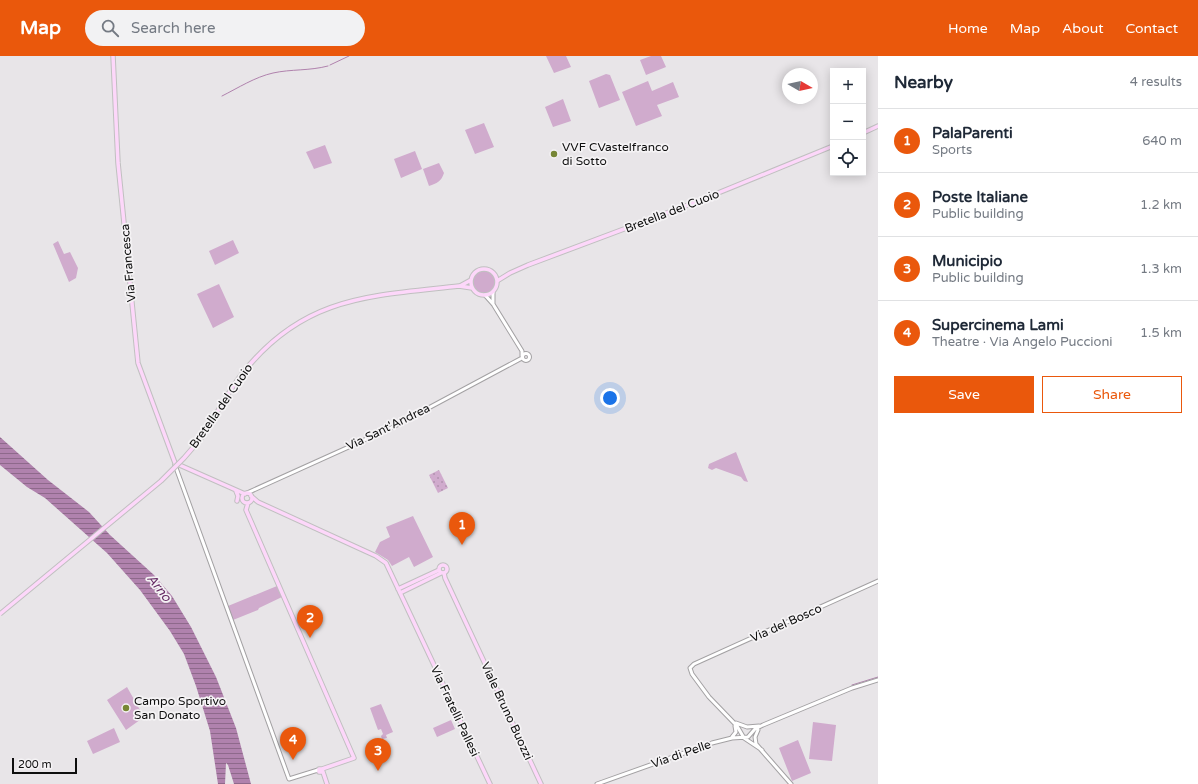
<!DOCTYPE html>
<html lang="en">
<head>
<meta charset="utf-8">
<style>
  body { margin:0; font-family:"Varela Round",sans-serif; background:#f2f2f3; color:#1f2937 }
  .controls { position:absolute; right:12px; top:12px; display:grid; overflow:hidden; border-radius:0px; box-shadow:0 2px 10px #0003 }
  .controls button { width:36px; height:36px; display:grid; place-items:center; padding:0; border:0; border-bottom:1px solid #e0e1e3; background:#fff; color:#1f2937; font:20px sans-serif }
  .compass { position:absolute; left:782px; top:12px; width:36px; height:36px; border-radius:50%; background:#fff; box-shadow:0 2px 10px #0003; rotate:99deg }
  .scale { position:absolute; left:12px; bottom:10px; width:65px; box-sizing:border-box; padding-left:4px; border:2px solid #0e0e0e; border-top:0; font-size:11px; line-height:14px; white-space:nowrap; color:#0e0e0e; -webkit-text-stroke:3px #f5f3f5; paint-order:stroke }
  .you { position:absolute; left:610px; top:342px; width:14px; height:14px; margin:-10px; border:3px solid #fff; border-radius:50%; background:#1a73e8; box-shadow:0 0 0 6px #1a73e833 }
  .badge { display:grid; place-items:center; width:26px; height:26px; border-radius:50%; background:#ea580c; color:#fff; font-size:13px; font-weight:700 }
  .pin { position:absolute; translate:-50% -33px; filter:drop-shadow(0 1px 2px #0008) }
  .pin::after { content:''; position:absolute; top:21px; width:14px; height:12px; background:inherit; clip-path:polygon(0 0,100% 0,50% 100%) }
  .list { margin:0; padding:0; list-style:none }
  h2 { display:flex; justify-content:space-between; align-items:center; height:52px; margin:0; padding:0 16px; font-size:17px }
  h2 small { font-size:13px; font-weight:400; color:#747a83 }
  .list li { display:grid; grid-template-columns:26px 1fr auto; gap:12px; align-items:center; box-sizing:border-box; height:64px; padding:0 16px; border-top:1px solid #e0e1e3 }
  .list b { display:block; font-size:15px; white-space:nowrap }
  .list p { margin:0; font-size:13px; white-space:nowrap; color:#747a83 }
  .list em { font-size:13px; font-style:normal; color:#747a83 }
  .actions { display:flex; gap:8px; padding:12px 16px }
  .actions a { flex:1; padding:9px 0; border:1px solid #ea580c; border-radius:0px; text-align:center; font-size:14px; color:#ea580c }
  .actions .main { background:#ea580c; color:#fff }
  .icon { flex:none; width:22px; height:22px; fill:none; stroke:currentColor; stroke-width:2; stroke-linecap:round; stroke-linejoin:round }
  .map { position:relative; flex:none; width:878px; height:728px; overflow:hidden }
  header { display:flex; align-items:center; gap:24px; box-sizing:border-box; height:56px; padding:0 20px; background:#ea580c; color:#fff }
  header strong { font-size:19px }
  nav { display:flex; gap:22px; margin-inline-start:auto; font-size:14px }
  .search { width:280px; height:36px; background:#f2f2f3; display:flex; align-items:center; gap:10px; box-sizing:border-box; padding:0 14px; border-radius:22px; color:#747a83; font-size:15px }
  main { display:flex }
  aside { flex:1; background:#fff }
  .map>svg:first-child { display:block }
  .green { fill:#d0abcd }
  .garden { fill:url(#garden-dots) }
  .water { fill:url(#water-rules) }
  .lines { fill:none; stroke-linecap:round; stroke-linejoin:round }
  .stream { stroke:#b082ad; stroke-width:1 }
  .minor-casing { stroke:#a3a1a3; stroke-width:5 }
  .major-casing { stroke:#c0c0c0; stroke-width:5.5 }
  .minor { stroke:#fff; stroke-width:3 }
  .major { stroke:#fdd7fa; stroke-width:3.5 }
  .major-bridge-casing { stroke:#c0c0c0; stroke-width:5.5; stroke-linecap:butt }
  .major-bridge { stroke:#fdd7fa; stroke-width:3.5 }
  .poi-dot { fill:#778635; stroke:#f5f3f5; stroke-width:1.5 }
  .labels { text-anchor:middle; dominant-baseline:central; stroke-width:3.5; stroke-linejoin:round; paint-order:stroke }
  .poi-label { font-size:12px; fill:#0e0e0e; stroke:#f5f3f5; text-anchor:start }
  .street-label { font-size:12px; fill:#0e0e0e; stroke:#f5f3f5 }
  .water-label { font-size:13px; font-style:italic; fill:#672d65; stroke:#f5f3f5 }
</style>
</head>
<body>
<header>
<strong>Map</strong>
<div class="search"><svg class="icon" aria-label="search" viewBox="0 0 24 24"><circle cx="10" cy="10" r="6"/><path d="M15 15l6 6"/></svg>Search here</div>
<nav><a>Home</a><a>Map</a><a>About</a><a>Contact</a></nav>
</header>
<main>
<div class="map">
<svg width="878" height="728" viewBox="0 0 878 728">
  <defs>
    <pattern id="garden-dots" width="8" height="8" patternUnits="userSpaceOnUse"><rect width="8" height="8" fill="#d0abcd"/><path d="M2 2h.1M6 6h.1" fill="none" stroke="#b192af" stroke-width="1.8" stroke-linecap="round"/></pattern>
    <pattern id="water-rules" width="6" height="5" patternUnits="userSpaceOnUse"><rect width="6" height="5" fill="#b082ad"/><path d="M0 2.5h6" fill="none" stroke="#8e698b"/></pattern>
  </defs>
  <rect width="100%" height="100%" fill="#e8e5e8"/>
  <path class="green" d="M546,0h20l5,11 -17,6z
    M651,0h10l5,11 -20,8 -6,-15z
    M606,18l4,1 10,25 -21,8 -10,-27z
    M648,25l4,10 21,-9 6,15 -22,8 5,11 -26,10 -14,-34z
    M563,43l8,22 -18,6 -8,-20z
    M484,67l10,24 -19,7 -10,-24z
    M325,89l7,18 -18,6 -8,-17z
    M415,95l7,18 -21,9 -7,-19z
    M439,107l5,10c-3,9 -7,10 -15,13l-6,-17z
    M233,184l6,13 -24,12 -6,-14z
    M58,185l6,13 6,-2 8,16 -2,10 -7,4 -16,-38z
    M473 226a11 11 0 1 1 22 0a11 11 0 1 1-22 0Z
    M219,228l15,33 -21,11 -16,-34z
    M736,396l12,30 -4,-1 -3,-4 -25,-9 -4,2 -4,-2 1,-4z
    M413,460l20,41 -19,10 -5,-10 -17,9 -4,-6 -13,-8 5,-10 10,-5 -4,-10z
    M277,530l5,11 -23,11 -1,2 -25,10 -5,-14z
    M127,631l17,30 -18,13 -19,-30z
    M381,648l12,28 -7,3 1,3 -5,1 -1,-3 2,-2 -2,-5 -3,1 -8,-22z
    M451,664l4,9 -18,8 -4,-9z
    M813,666l23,3 -4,36 -23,-2z
    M114,672l6,14 -27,12 -6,-13z
    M798,684l13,33 -19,8 -13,-33z"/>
  <path class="garden" d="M439,414l9,18 -10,5 -9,-18z"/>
  <path class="water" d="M0,381l48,43 41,32 21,23 44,40 18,21 19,31 25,50 20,51 15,56h-17l-6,-19 -2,-2 -1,21h-7l-8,-53 -14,-45 -12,-32 -14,-23 -30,-41 -33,-37 -62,-55 -18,-11 -27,-22z"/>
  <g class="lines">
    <path class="stream" d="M330,9l19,-9
      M222,40c16,-8 33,-19 51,-23 18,-4 36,-2 55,-7
      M852,629l26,-8"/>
    <defs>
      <path id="minor" d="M493,236v12
        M485,239l8,9 29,47v5
        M522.5 301a3.5 3.5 0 1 1 7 0a3.5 3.5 0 1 1-7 0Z
        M175,409l114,314 29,-9
        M247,437l146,-66 129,-69
        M736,667l11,4 12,-1
        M758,674l-3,7 1,7 35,40
        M732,681l4,-5 -1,-6
        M762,694l-18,-12 -7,-12 -28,-29 -17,-23 -2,-6 4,-4 184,-83
        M597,728l115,-41 20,-5 16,-1 7,-8 8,-4 89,-37 26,-8"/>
      <path id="major" d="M113,0l5,107 20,200 37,100 70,31
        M863,77l15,-7
        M471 226a13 13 0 1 1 26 0a13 13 0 1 1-26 0Z
        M497,225l13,-8 18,-8 168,-63 137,-56
        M460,230l11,-6
        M203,380c13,-21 24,-43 39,-62 61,-78 127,-78 217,-88l13,2
        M236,435l2,5 -1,5
        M242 442a5 5 0 1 1 10 0a5 5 0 1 1-10 0Z
        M251,440l7,6 118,54 10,7 104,221
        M248,447l-2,7 108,248 -32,11
        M439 513a4 4 0 1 1 8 0a4 4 0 1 1-8 0Z
        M444,517l1,5 96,206
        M398,533l41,-19
        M400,537l41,-20
        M322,716h-3v-3h3l5,15"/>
    </defs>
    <use href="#minor" class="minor-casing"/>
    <use href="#major" class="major-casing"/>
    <use href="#minor" class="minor"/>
    <use href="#major" class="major"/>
    <defs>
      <path id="major-bridge" d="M0,558l161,-133 23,-23 19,-22"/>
    </defs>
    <use href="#major-bridge" class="major-bridge-casing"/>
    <use href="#major-bridge" class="major-bridge"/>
  </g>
  <g class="poi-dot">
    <circle cx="554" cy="98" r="4"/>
    <circle cx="126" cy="652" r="4"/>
  </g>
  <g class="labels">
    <g class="poi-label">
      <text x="562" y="91">VVF CVastelfranco<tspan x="562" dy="14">di Sotto</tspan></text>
      <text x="134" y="645">Campo Sportivo<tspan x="134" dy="14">San Donato</tspan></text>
    </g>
    <g class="street-label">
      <text transform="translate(672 155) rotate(-21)">Bretella del Cuoio</text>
      <text transform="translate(128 207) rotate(-95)">Via Francesca</text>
      <text transform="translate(221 350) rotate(-55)">Bretella del Cuoio</text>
      <text transform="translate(388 371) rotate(-26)">Via Sant'Andrea</text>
      <text transform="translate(786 567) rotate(-24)">Via del Bosco</text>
      <text transform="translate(455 655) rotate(65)">Via Fratelli Pallesi</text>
      <text transform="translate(507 655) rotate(65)">Viale Bruno Buozzi</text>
      <text transform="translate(681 698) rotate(-19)">Via di Pelle</text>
    </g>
    <g class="water-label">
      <text transform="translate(159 532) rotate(52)">Arno</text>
    </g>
  </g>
</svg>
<div class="controls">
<button>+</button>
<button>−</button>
<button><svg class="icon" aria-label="locate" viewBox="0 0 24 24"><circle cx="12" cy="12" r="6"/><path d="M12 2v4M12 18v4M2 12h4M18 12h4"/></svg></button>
</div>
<svg class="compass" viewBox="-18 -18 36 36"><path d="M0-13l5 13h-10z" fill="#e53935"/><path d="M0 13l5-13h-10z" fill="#747a83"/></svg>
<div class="scale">200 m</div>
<div class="you"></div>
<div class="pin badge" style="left:462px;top:489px">1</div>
<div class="pin badge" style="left:310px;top:582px">2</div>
<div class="pin badge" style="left:378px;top:715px">3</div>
<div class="pin badge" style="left:293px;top:704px">4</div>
</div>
<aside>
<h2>Nearby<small>4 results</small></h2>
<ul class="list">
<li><span class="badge">1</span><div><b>PalaParenti</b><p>Sports</p></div><em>640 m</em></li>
<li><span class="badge">2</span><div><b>Poste Italiane</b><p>Public building</p></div><em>1.2 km</em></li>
<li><span class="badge">3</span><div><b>Municipio</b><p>Public building</p></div><em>1.3 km</em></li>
<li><span class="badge">4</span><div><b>Supercinema Lami</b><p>Theatre · Via Angelo Puccioni</p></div><em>1.5 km</em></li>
</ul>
<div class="actions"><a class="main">Save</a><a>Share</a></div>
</aside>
</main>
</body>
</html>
